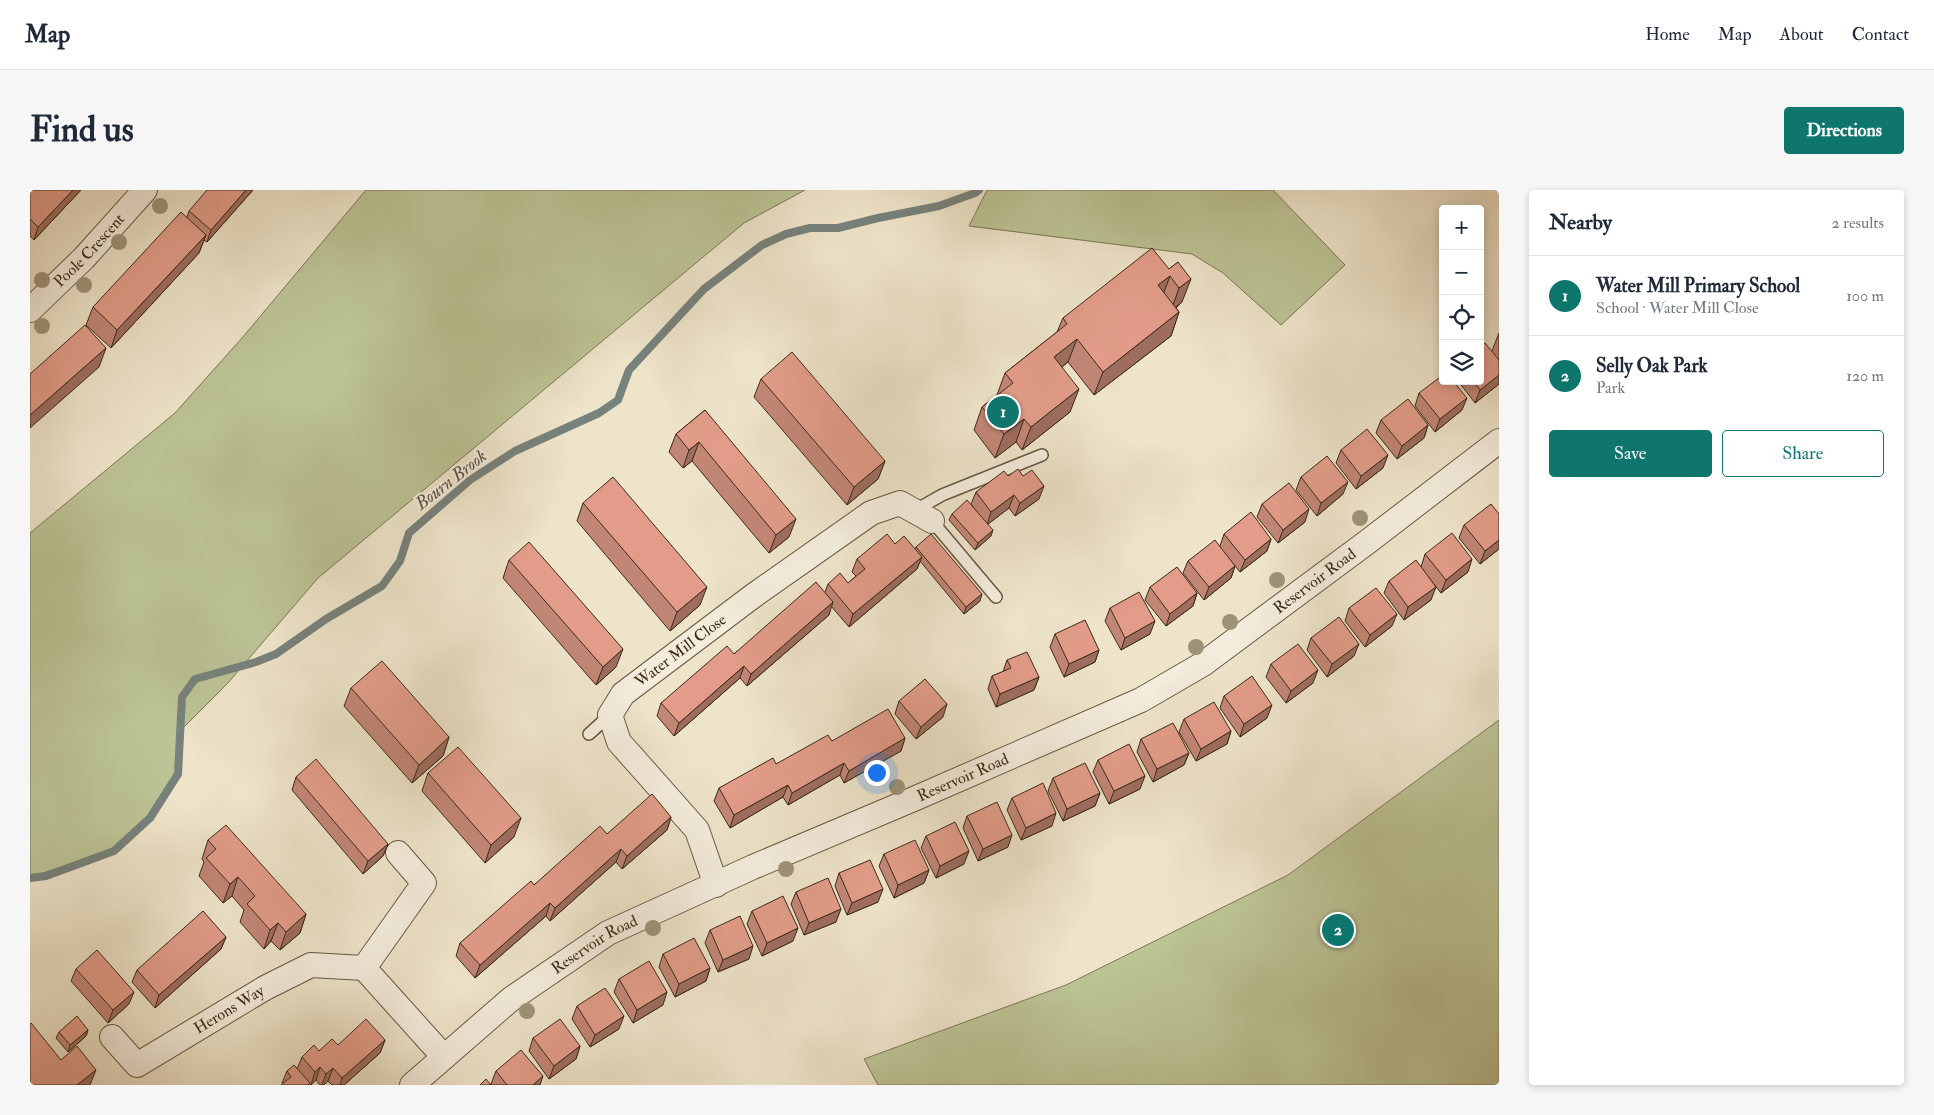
<!DOCTYPE html>
<html lang="en">
<head>
<meta charset="utf-8">
<style>
  body { margin:0; font-family:"IM FELL Double Pica",serif; background:#f6f6f7; color:#1f2937 }
  .controls { position:absolute; right:15px; top:15px; display:grid; overflow:hidden; border-radius:5px; box-shadow:0 2px 8px #0003 }
  .controls button { width:45px; height:45px; display:grid; place-items:center; padding:0; border:0; border-bottom:1px solid #e0e1e3; background:#fff; color:#1f2937; font:25px sans-serif }
  .you { position:absolute; left:846px; top:582px; width:18px; height:18px; margin:-12px; border:4px solid #fff; border-radius:50%; background:#1a73e8; box-shadow:0 0 0 8px #1a73e833 }
  .badge { display:grid; place-items:center; width:32px; height:32px; border-radius:50%; background:#0f766e; color:#fff; font-size:16px; font-weight:700 }
  .pin { position:absolute; translate:-50% -50%; border:2px solid #fff; box-shadow:0 1px 5px #0006 }
  .list { margin:0; padding:0; list-style:none }
  h2 { display:flex; justify-content:space-between; align-items:center; height:65px; margin:0; padding:0 20px; font-size:21px }
  h2 small { font-size:16px; font-weight:400; color:#747a83 }
  .list li { display:grid; grid-template-columns:32px 1fr auto; gap:15px; align-items:center; box-sizing:border-box; height:80px; padding:0 20px; border-top:1px solid #e0e1e3 }
  .list b { display:block; font-size:19px; white-space:nowrap }
  .list p { margin:0; font-size:16px; white-space:nowrap; color:#747a83 }
  .list em { font-size:16px; font-style:normal; color:#747a83 }
  .actions { display:flex; gap:10px; padding:15px 20px }
  .actions a { flex:1; padding:11px 0; border:1px solid #0f766e; border-radius:5px; text-align:center; font-size:18px; color:#0f766e }
  .actions .main { background:#0f766e; color:#fff }
  .icon { flex:none; width:28px; height:28px; fill:none; stroke:currentColor; stroke-width:2; stroke-linecap:round; stroke-linejoin:round }
  .map { position:relative; flex:none; width:1469px; height:895px; overflow:hidden; border-radius:5px }
  header { display:flex; align-items:center; gap:30px; box-sizing:border-box; height:70px; padding:0 25px; background:#fff; border-bottom:1px solid #e0e1e3 }
  header strong { font-size:24px }
  nav { display:flex; gap:28px; margin-inline-start:auto; font-size:18px }
  .intro { display:flex; align-items:center; justify-content:space-between; box-sizing:border-box; height:120px; padding:0 30px }
  h1 { margin:0; font-size:35px }
  .button { padding:12px 22px; border-radius:5px; background:#0f766e; color:#fff; font-size:18px; font-weight:700 }
  main { display:flex; gap:30px; padding:0 30px }
  aside { flex:1; background:#fff; border-radius:5px; box-shadow:0 2px 8px #0003 }
  .map>svg:first-child { display:block }
  .green { fill:#bcc395; stroke:#7c7756 }
  .lines { fill:none; stroke-linecap:round; stroke-linejoin:round }
  .stream { stroke:#77827c; stroke-width:8 }
  .service-casing { stroke:#685943; stroke-width:14 }
  .minor-casing { stroke:#685943; stroke-width:26 }
  .service { stroke:#f4eddd; stroke-width:11 }
  .minor { stroke:#f4eddd; stroke-width:24 }
  .tree { fill:#9e9379 }
  .wall { fill:#c28676; stroke:#3c2b16 }
  .shaded-wall { fill:#9e6d60; stroke:#3c2b16 }
  .building { fill:#e29c89; stroke:#3c2b16 }
  .labels { text-anchor:middle; dominant-baseline:central; stroke-width:4.5; stroke-linejoin:round; paint-order:stroke }
  .street-label { font-size:16px; fill:#3c2b16; stroke:#f4eddd }
  .water-label { font-size:18px; font-style:italic; fill:#544f40; stroke:#f4eddd }
</style>
</head>
<body>
<header>
<strong>Map</strong>
<nav><a>Home</a><a>Map</a><a>About</a><a>Contact</a></nav>
</header>
<div class="intro"><h1>Find us</h1><a class="button">Directions</a></div>
<main>
<div class="map">
<svg width="1469" height="895" viewBox="0 0 1469 895">
  <rect width="100%" height="100%" fill="#eee4ca"/>
  <filter id="stains"><feTurbulence type="fractalNoise" baseFrequency=".004" numOctaves="4"/><feColorMatrix values="0 0 0 0 .2 0 0 0 0 .09 0 0 0 0 .02 0 0 0 .5 -.17"/></filter>
  <radialGradient id="worn" r=".72"><stop offset=".6" stop-color="#630" stop-opacity="0"/><stop offset="1" stop-color="#630" stop-opacity=".3"/></radialGradient>
  <path class="green" d="M336,0h439l-61,33 -426,355 -91,106 -47,47 -2,43 -28,44 -36,33 -84,26v-344l145,-120 67,-75z
    M957,0h286l72,75 -64,60 -58,-52 -31,-19 -223,-28z
    M1469,530v365h-621l-14,-26 202,-74 222,-110z"/>
  <g class="lines">
    <path class="stream" d="M0,688l16,-2 68,-25 36,-33 28,-44 4,-77 13,-18 61,-17 20,-8 50,-35 56,-33 18,-25 9,-28 61,-53 45,-29 84,-38 19,-13 11,-30 75,-81 58,-44 24,-11 24,-6h28l40,-10 61,-12 36,-13 4,-3"/>
    <defs>
      <path id="service" d="M884,321l28,-16 100,-40
        M902,331l64,76
        M559,544l21,-19"/>
      <g id="minor">
        <path id="s1" d="M0,120l54,-52 61,-68"/>
        <path d="M368,663l26,30 -60,85 80,89"/>
        <path id="s2" d="M686,695l-19,-55 -78,-88 -9,-27 13,-21 130,-98 118,-83 29,-10 32,18"/>
        <path id="s3" d="M82,847l25,28 128,-77 46,-23 53,3"/>
        <path id="s4" d="M382,895l99,-86 97,-66 145,-66 163,-69 225,-98 62,-36 163,-121 133,-102"/>
      </g>
    </defs>
    <use href="#service" class="service-casing"/>
    <use href="#minor" class="minor-casing"/>
    <use href="#service" class="service"/>
    <use href="#minor" class="minor"/>
  </g>
  <g class="tree">
    <circle cx="130" cy="16" r="8"/>
    <circle cx="89" cy="52" r="8"/>
    <circle cx="12" cy="90" r="8"/>
    <circle cx="54" cy="95" r="8"/>
    <circle cx="12" cy="136" r="8"/>
    <circle cx="1330" cy="328" r="8"/>
    <circle cx="1247" cy="390" r="8"/>
    <circle cx="1200" cy="432" r="8"/>
    <circle cx="1166" cy="457" r="8"/>
    <circle cx="867" cy="597" r="8"/>
    <circle cx="756" cy="679" r="8"/>
    <circle cx="623" cy="738" r="8"/>
    <circle cx="497" cy="821" r="8"/>
  </g>
  <path class="wall" d="M0,0h51l-47,50 -4,-4z
    M223,0l-46,52 -3,-2 -5,13 -88,95 -25,-23 7,-18 94,-90 2,-6z
    M1148,72l4,40 -6,6 3,4 -8,24 -77,59 -26,-33 -6,5 8,45 -48,38 -6,-8 -21,16 -21,-28 8,-23 15,-12 8,-22 52,-41 6,-14 106,-49z
    M1469,143v51l-24,19 -17,-22h22z
    M731,189l124,82 -7,18 -31,26 -93,-108z
    M1389,203l43,17 -27,22 -20,-26z
    M675,220l84,127 -20,16 -77,-92 -9,7 -14,-16 7,-18z
    M1351,230l47,5 -4,13 -27,21 -21,-26z
    M1311,260l42,18 -27,21 -20,-26z
    M978,286l31,23 -24,17 -6,-8 -21,16 3,12 -16,14 -26,-30 3,-6 24,-3 -5,-7 5,-12z
    M1271,287l42,17 -26,22 -21,-26z
    M553,313l117,102 -30,26 -93,-110z
    M1232,314l43,18 -27,21 -21,-26z
    M1469,324v35l-19,15 -21,-26 5,-13z
    M1194,344l47,5 -4,12 -27,21 -5,-6 -4,12 -27,22 -21,-27 5,-12 32,-15z
    M865,354l20,5 1,-2 64,54 -16,13 -44,-53 -3,8 -68,58 -18,-21 -2,9 -82,71 -7,-8 -66,58 -17,-20 4,-13 164,-111 3,-8 20,-1 8,-7 -4,-4 5,-13z
    M1395,364l43,18 -27,21 -15,-19 5,26 -27,20 -20,-27 5,-12 32,-14z
    M479,370l107,107 -20,18 -93,-107z
    M1120,397l47,6 -4,13 -27,20 -21,-26z
    M1080,418l40,26 -29,16 -16,-29z
    M1319,418l43,18 -27,21 -20,-26z
    M1025,444l44,16 -4,12 -31,15 -14,-30z
    M1281,448l43,18 -27,21 -20,-27z
    M977,470l32,17 -5,13 -38,17 -8,-18 4,-13 11,-4z
    M1241,474l42,19 -27,20 -20,-26z
    M321,498l98,49 -6,19 -31,27 -68,-77z
    M1194,506l43,22 -27,19 -20,-29z
    M869,511l44,16 -27,22 -21,-25z
    M1154,529l47,12 -4,13 -31,17 -17,-29z
    M875,548l-4,13 -57,32 -4,-8 -52,30 -5,-8 -53,31 -16,-27 5,-13 113,-47z
    M1111,549l48,14 -5,12 -31,17 -16,-30z
    M1068,570l42,29 -31,15 -16,-32z
    M398,583l86,64 -29,26 -63,-72z
    M266,587l92,67 -5,12 -20,18 -71,-84z
    M1023,588l47,15 -5,13 -32,15 -15,-30z
    M982,608l40,28 -31,14 -14,-30z
    M937,626l41,31 -30,14 -15,-33z
    M641,627l-4,13 -45,39 -6,-7 -66,59 -4,-5 -71,62 -19,-22 4,-13 74,-58 73,-51z
    M896,646l38,28 -28,14 -15,-30z
    M178,650l98,74 -6,19 -20,17 -9,-9 -7,8 -24,-27 4,-12 -12,-14 -9,7 -24,-27 5,-14 -2,-3z
    M854,664l45,16 -5,13 -30,15 -15,-32z
    M809,683l39,29 -31,13 -12,-29z
    M766,702l40,30 -32,13 -13,-31z
    M722,721l41,30 -31,15 -15,-32z
    M680,740l39,29 -31,13 -13,-29z
    M196,747l-5,12 -66,59 -23,-26 5,-12z
    M633,764l47,14 -4,13 -31,16 -16,-30z
    M46,779l53,35 -21,19 -37,-42z
    M589,789l44,26 -30,18 -19,-31z
    M547,816l42,23 -29,18 -18,-28z
    M58,840l-2,6 -18,16 -12,-14 3,-6z
    M503,848l47,8 -4,13 -27,20 -20,-28z
    M355,850l-5,13 -36,32h-12l-4,-4 -4,4h-4l-4,-5 -5,5 -1,-1 -28,-1 5,-12 10,-2 5,-12 36,-12z
    M466,881l44,14h-48l-1,-1z"/>
  <path class="shaded-wall" d="M43,0h8l-47,50 4,-13z
    M216,0h7l-46,52 4,-12z
    M176,45l-7,18 -88,95 6,-18z
    M1140,86l-9,24 -3,-15z
    M1161,89l-9,23 -11,9 8,-23z
    M1149,122l-8,24 -77,59 9,-23z
    M1047,149l-9,23 -23,18 9,-23z
    M76,158l-7,19 -69,61v-13z
    M1469,185v9l-24,19 5,-13z
    M1049,199l-9,23 -48,38 9,-23z
    M1437,208l-5,12 -27,22 5,-13z
    M994,229l-8,23 -21,16 9,-24z
    M1398,235l-4,13 -27,21 5,-13z
    M669,252l-7,19 -9,7 6,-18z
    M1358,265l-5,13 -27,21 5,-13z
    M855,271l-7,18 -31,26 7,-18z
    M1318,292l-5,12 -26,22 4,-13z
    M1014,296l-5,13 -24,17 5,-13z
    M984,305l-5,13 -22,17 4,-13z
    M1279,319l-4,13 -27,21 5,-13z
    M766,329l-7,18 -20,16 7,-18z
    M963,340l-2,6 -16,14 3,-7z
    M1241,349l-4,12 -27,21 5,-12z
    M1469,350v9l-19,15 5,-13z
    M892,367l-5,12 -68,58 4,-13z
    M1442,369l-4,13 -27,21 5,-13z
    M1205,376l-4,12 -27,22 5,-13z
    M677,397l-7,18 -30,26 7,-19z
    M1406,397l-5,13 -27,20 4,-13z
    M1167,403l-4,13 -27,20 4,-12z
    M952,404l-2,7 -16,13 2,-7z
    M803,412l-4,13 -82,71 4,-12z
    M1367,424l-5,12 -27,21 5,-12z
    M1125,431l-5,13 -29,16 4,-12z
    M1329,454l-5,12 -27,21 5,-13z
    M593,459l-7,18 -20,18 7,-18z
    M1069,460l-4,12 -31,15 5,-13z
    M714,476l-4,12 -66,58 5,-13z
    M1288,480l-5,13 -27,20 5,-12z
    M1009,487l-5,13 -38,17 4,-13z
    M917,514l-4,13 -27,22 5,-12z
    M1242,515l-5,13 -27,19 4,-13z
    M1201,541l-4,13 -31,17 5,-12z
    M419,547l-6,19 -31,27 7,-18z
    M875,548l-4,13 -57,32 5,-12z
    M1159,563l-5,12 -31,17 4,-13z
    M814,573l-4,12 -52,30 4,-12z
    M1115,586l-5,13 -31,15 5,-13z
    M758,595l-5,12 -53,31 4,-13z
    M1070,603l-5,13 -32,15 4,-12z
    M1026,623l-4,13 -31,14 5,-12z
    M641,627l-4,13 -45,39 5,-13z
    M491,628l-7,19 -29,26 6,-18z
    M982,645l-4,12 -30,14 5,-12z
    M358,654l-5,12 -20,18 5,-13z
    M591,659l-5,13 -66,59 5,-13z
    M939,661l-5,13 -28,14 4,-12z
    M899,680l-5,13 -30,15 4,-13z
    M208,687l-6,19 -9,7 7,-19z
    M853,699l-5,13 -31,13 5,-12z
    M520,713l-4,13 -71,62 5,-13z
    M811,719l-5,13 -32,13 5,-12z
    M276,724l-6,19 -20,17 6,-18z
    M248,733l-7,18 -7,8 6,-19z
    M768,738l-5,13 -31,15 5,-13z
    M196,747l-5,12 -66,59 4,-13z
    M723,756l-4,13 -31,13 5,-12z
    M680,778l-4,13 -31,16 4,-13z
    M104,802l-5,12 -21,19 5,-13z
    M637,802l-4,13 -30,18 4,-13z
    M594,826l-5,13 -29,18 5,-12z
    M58,840l-2,6 -18,16 2,-7z
    M355,850l-5,13 -36,32h-4l2,-7z
    M550,856l-4,13 -27,20 5,-13z
    M290,877l-4,13 -5,5 4,-13z
    M303,878l-5,13 -4,4h-2l4,-11z
    M66,880l-6,15h-13z
    M513,886l-3,9h-7z"/>
  <path class="building" d="M0,0h43l-35,37 -8,-8z
    M177,0h39l-35,40 -22,-19z
    M151,22l25,23 -89,95 -24,-23z
    M1122,58l17,21 9,-7 13,17 -12,9 -9,-12 -12,9 21,27 -76,60 -26,-33 -23,18 25,32 -48,38 -7,-8 -20,15 -22,-27 31,-24 -8,-10 62,-49 -4,-6z
    M55,135l21,23 -76,67v-41z
    M1455,153l14,17v15l-19,15 -7,-9h7v-34z
    M762,162l93,109 -31,26 -93,-108z
    M1413,185v6h10l14,17 -27,21 -21,-26z
    M1378,209l20,26 -26,21 -21,-26z
    M675,220l91,109 -20,16 -77,-93 -10,8 -13,-16z
    M1337,239l21,26 -27,21 -20,-26z
    M1297,266l21,26 -27,21 -20,-26z
    M988,279l5,7 9,-6 12,16 -24,17 -6,-8 -23,17 -15,-20 28,-21 4,5z
    M583,287l94,110 -30,25 -94,-109z
    M1259,293l20,26 -26,21 -21,-26z
    M937,310l26,30 -15,13 -26,-29z
    M1461,314l8,10v26l-14,11 -21,-26z
    M1221,322l20,27 -26,21 -21,-26z
    M1422,343l20,26 -26,21 -21,-26z
    M857,344l8,10 9,-8 18,21 -69,57 -25,-30 12,-11 8,10 17,-14 -8,-10z
    M901,344l51,60 -16,13 -50,-60z
    M1185,350l20,26 -26,21 -21,-26z
    M499,352l94,107 -20,18 -94,-107z
    M1386,370l20,27 -28,20 -19,-26z
    M1147,377l20,26 -27,21 -20,-27z
    M786,392l17,20 -82,72 -7,-8 -65,57 -18,-20 66,-57 7,8z
    M1346,398l21,26 -27,21 -21,-27z
    M1109,402l16,29 -30,17 -15,-30z
    M1309,427l20,27 -27,20 -21,-26z
    M1055,430l14,30 -30,14 -14,-30z
    M1268,454l20,26 -27,21 -20,-27z
    M997,462l12,25 -39,17 -8,-18 19,-8 -4,-8z
    M352,471l67,76 -30,28 -68,-77z
    M1222,486l20,29 -28,19 -20,-28z
    M895,489l22,25 -26,23 -22,-26z
    M1184,512l17,29 -30,18 -17,-30z
    M858,519l17,29 -56,33 -5,-8 -52,30 -4,-8 -54,30 -15,-27 54,-30 3,6 52,-29 4,6z
    M1143,533l16,30 -32,16 -16,-30z
    M1099,554l16,32 -31,15 -16,-31z
    M428,557l63,71 -30,27 -63,-72z
    M286,569l72,85 -20,17 -72,-84z
    M1055,573l15,30 -33,16 -14,-31z
    M1013,593l13,30 -30,15 -14,-30z
    M622,604l19,23 -44,39 -6,-7 -66,59 -5,-5 -70,62 -20,-22 71,-62 3,4 66,-59 7,8z
    M967,612l15,33 -29,14 -16,-33z
    M925,632l14,29 -29,15 -14,-30z
    M196,635l80,89 -20,18 -8,-9 -8,7 -23,-26 8,-8 -17,-19 -8,7 -24,-26 10,-9 -8,-9z
    M885,650l14,30 -31,15 -14,-31z
    M840,670l13,29 -31,14 -13,-30z
    M798,688l13,31 -32,14 -13,-31z
    M753,706l15,32 -31,15 -15,-32z
    M173,721l23,26 -67,58 -22,-25z
    M710,726l13,30 -30,14 -13,-30z
    M664,748l16,30 -31,16 -16,-30z
    M67,760l37,42 -21,18 -37,-41z
    M619,771l18,31 -30,18 -18,-31z
    M575,798l19,28 -29,19 -18,-29z
    M47,826l11,14 -18,15 -11,-13z
    M336,829l19,21 -43,38 -9,-10 -7,6 -6,-7 -5,5 -13,-15 12,-12 5,6 13,-12 6,6z
    M530,829l20,27 -26,20 -21,-28z
    M1,833l30,37 16,-14 19,24 -19,15h-47v-61z
    M491,860l22,26 -10,9h-26l-11,-14z
    M264,875l16,18 -2,2h-27l10,-8 -4,-6z
    M456,889l5,6h-11z"/>
  <g class="labels">
    <g class="street-label">
      <text stroke="none"><textPath href="#s1" startOffset="84">Poole Crescent</textPath></text>
      <text stroke="none"><textPath href="#s4" startOffset="1041">Reservoir Road</textPath></text>
      <text stroke="none"><textPath href="#s2" startOffset="301">Water Mill Close</textPath></text>
      <text stroke="none"><textPath href="#s4" startOffset="636">Reservoir Road</textPath></text>
      <text stroke="none"><textPath href="#s4" startOffset="231">Reservoir Road</textPath></text>
      <text stroke="none"><textPath href="#s3" startOffset="145">Herons Way</textPath></text>
    </g>
    <g class="water-label">
      <text transform="translate(421 290) rotate(-38)">Bourn Brook</text>
    </g>
  </g>
  <rect width="100%" height="100%" filter="url(#stains)"/>
  <rect width="100%" height="100%" fill="url(#worn)"/>
</svg>
<div class="controls">
<button>+</button>
<button>−</button>
<button><svg class="icon" aria-label="locate" viewBox="0 0 24 24"><circle cx="12" cy="12" r="6"/><path d="M12 2v4M12 18v4M2 12h4M18 12h4"/></svg></button>
<button><svg class="icon" aria-label="layers" viewBox="0 0 24 24"><path d="M12 4l9 5-9 5-9-5zM3 14l9 5 9-5"/></svg></button>
</div>
<div class="you"></div>
<div class="pin badge" style="left:973px;top:222px">1</div>
<div class="pin badge" style="left:1308px;top:740px">2</div>
</div>
<aside>
<h2>Nearby<small>2 results</small></h2>
<ul class="list">
<li><span class="badge">1</span><div><b>Water Mill Primary School</b><p>School · Water Mill Close</p></div><em>100 m</em></li>
<li><span class="badge">2</span><div><b>Selly Oak Park</b><p>Park</p></div><em>120 m</em></li>
</ul>
<div class="actions"><a class="main">Save</a><a>Share</a></div>
</aside>
</main>
</body>
</html>
